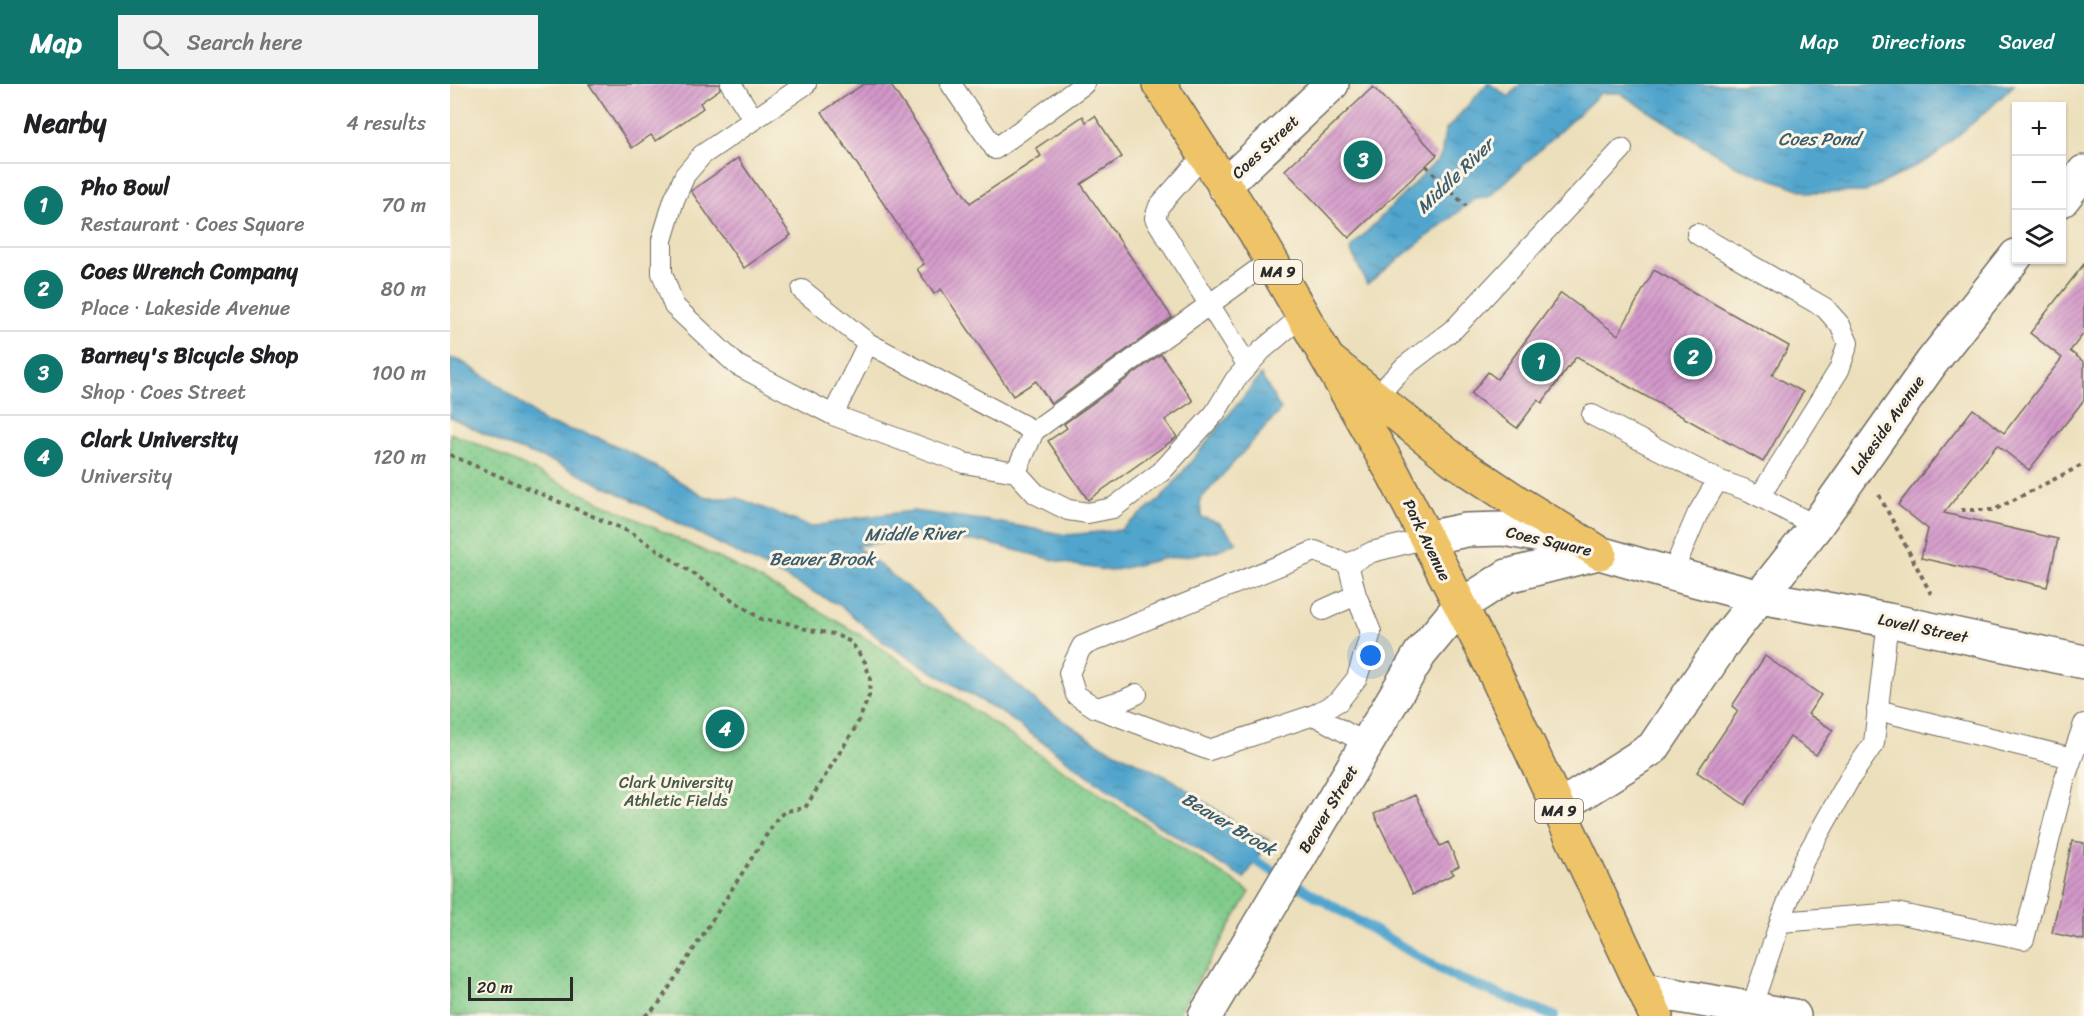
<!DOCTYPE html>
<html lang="en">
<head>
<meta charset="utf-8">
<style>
  body { margin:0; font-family:Sriracha,sans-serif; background:#f2f2f2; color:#202124 }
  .controls { position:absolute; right:18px; top:18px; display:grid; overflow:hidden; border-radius:0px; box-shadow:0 2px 4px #0004 }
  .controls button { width:54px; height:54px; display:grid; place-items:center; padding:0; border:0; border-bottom:2px solid #e0e0e0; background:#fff; color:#202124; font:30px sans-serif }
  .scale { position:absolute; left:18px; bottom:15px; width:105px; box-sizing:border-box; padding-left:6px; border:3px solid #2b2b2b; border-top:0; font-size:16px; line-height:21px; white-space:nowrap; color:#2b2b2b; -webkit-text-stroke:4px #fcf5e5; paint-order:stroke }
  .you { position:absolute; left:921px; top:572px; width:21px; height:21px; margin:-15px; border:4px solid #fff; border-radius:50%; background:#1a73e8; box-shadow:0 0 0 9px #1a73e833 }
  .badge { display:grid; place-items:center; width:39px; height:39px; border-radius:50%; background:#0f766e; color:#fff; font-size:20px; font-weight:700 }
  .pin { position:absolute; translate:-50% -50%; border:3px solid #fff; box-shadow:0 2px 6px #0006 }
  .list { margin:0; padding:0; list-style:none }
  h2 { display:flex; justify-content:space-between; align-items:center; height:78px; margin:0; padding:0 24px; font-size:26px }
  h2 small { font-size:20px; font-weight:400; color:#757577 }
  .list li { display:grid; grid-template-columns:39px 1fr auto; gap:18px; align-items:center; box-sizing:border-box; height:84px; padding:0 24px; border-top:2px solid #e0e0e0 }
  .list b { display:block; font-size:22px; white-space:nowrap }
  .list p { margin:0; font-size:20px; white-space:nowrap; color:#757577 }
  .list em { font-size:20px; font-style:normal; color:#757577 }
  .icon { flex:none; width:33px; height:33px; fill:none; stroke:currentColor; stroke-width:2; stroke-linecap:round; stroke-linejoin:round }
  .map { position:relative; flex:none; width:1634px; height:932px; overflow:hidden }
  header { display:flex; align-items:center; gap:36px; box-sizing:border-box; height:84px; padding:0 30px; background:#0f766e; color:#fff }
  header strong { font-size:28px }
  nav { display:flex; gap:33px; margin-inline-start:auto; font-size:21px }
  .search { width:420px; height:54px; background:#f2f2f2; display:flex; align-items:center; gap:15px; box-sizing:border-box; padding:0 21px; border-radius:0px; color:#757577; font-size:22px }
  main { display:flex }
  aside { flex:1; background:#fff }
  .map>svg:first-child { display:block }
  .park { fill:url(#park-dots); stroke:#557b5a; stroke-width:1.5 }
  .water { fill:url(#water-ripples); stroke:#3e687c; stroke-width:1.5 }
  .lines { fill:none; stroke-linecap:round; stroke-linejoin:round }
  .stream { stroke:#51a5cd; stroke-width:10 }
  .building { fill:url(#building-hatch) }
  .service-casing { stroke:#6f6a5e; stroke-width:22 }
  .minor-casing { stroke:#6f6a5e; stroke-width:36 }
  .tertiary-casing { stroke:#6f6a5e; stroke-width:36 }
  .primary-casing { stroke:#6f6a5e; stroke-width:36 }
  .trunk-casing { stroke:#6f6a5e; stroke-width:36 }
  .path { stroke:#6f6a5e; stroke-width:4; stroke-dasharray:4.5 4.5; stroke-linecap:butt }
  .service { stroke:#fff; stroke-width:20 }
  .minor { stroke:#fff; stroke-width:33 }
  .tertiary { stroke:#fff; stroke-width:33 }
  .primary { stroke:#efc469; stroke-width:33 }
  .trunk { stroke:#efc469; stroke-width:33 }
  .labels { text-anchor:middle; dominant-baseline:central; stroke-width:6; stroke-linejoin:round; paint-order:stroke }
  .shield { fill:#fcf5e5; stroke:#6a6863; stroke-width:1.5 }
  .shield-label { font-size:15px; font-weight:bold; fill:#2b2b2b }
  .street-label { font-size:16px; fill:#2b2b2b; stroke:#fcf5e5 }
  .park-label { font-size:16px; fill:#445b48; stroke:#fcf5e5 }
  .water-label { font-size:18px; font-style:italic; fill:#3a5c6c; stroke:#fcf5e5 }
</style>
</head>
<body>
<header>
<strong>Map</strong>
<div class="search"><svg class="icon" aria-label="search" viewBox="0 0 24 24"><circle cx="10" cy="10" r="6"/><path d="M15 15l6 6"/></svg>Search here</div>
<nav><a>Map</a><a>Directions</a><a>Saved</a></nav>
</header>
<main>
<aside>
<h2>Nearby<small>4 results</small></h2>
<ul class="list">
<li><span class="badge">1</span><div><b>Pho Bowl</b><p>Restaurant · Coes Square</p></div><em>70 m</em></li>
<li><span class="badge">2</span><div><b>Coes Wrench Company</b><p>Place · Lakeside Avenue</p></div><em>80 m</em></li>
<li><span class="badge">3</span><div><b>Barney's Bicycle Shop</b><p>Shop · Coes Street</p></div><em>100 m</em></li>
<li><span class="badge">4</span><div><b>Clark University</b><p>University</p></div><em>120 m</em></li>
</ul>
</aside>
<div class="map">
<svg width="1634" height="932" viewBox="0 0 1634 932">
  <defs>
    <pattern id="park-dots" width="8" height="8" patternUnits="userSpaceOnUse" patternTransform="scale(1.5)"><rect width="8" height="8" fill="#7fcb8a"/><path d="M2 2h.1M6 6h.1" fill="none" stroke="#6eae77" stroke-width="1.8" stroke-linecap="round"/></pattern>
    <pattern id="water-ripples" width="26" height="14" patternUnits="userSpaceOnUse" patternTransform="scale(1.5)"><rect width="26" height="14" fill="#51a5cd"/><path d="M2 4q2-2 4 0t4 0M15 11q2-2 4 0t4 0" fill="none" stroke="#4387a7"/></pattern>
    <pattern id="building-hatch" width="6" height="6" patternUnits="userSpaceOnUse" patternTransform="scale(1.5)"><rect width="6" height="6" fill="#d398ca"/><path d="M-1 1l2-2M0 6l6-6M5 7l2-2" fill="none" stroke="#ab7ca4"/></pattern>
  </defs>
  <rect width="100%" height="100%" fill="#fcf5e5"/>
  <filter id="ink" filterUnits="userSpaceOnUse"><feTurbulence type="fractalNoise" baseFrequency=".0167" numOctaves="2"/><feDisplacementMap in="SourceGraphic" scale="12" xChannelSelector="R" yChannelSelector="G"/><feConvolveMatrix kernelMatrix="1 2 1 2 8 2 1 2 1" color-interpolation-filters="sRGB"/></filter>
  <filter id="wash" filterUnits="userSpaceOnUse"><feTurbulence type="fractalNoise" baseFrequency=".008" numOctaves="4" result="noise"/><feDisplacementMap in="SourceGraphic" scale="24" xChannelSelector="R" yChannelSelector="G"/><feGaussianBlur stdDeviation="1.35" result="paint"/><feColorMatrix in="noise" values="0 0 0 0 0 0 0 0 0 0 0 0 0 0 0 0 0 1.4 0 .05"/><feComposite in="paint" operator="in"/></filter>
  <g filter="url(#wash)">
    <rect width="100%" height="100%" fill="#ecdfbc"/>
    <path class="park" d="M0,349l32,13 245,116 94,50 51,30 177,119 201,131 -73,124h-727z"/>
    <path class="water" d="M1037,0h3l19,13 11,-13h495l-26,25 -58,49 -66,34 -55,1 -74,-27 -116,-73h-19l-112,104 -13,1 -109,86 -17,-35 91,-93 4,-25z
      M0,274l11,3 39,25 45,37 52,14 37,17 73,44h31l73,29 44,-9 58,-7 77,10 77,14 53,-5 41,-31 100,-124 20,35 -81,90 1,17 18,6 18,19 -23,10 -52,7 -51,12 -37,-6 -91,-23 -57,-5 -70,9 62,50 123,110 58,38 72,35 71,48 27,13 -25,39 -96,-60 -143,-104 -122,-73 -42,-36 -202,-103 -83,-40 -49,-18 -57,-28z"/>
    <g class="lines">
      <path class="stream" d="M794,770l208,122 102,40"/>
    </g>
    <g id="blocks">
      <path class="building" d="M139,0h130l1,5 -20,14 3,5 -47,33 -5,-6 -19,13z
        M414,0h26l80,119 71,-47 -5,-8 47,-32 3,6 9,-6 27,41 -41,27 91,133 -121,87 -15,-23 -23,15 -72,-107 -7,5 -17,-25 7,-5 -102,-152z
        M923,3l64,68 -88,83 -64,-68z
        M288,74l53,77 -47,33 -53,-77z
        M1634,180v69l-14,18 14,11v38l-55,70 -32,-25 -53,68 114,26 -11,48 -126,-29 7,-29 -30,-24 75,-96 31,24 58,-75 -32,-25z
        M1204,186l135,76 -17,29 31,17 -40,70 -187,-105 -34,46 -4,-3 -21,28 -46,-34 17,-22 9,7 64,-86 57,42z
        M711,270l32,47 -28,19 12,17 -89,63 -40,-59 19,-13 -3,-4z
        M1315,572l56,39 -13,19 25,16 -17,25 -26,-18 -45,68 -48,-33 41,-61 -6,-5z
        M965,711l25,51 8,-4 11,24 -8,4 3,4 -41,20 -39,-80z
        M1622,757l12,2v97l-32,-7z"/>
    </g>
  </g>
  <g filter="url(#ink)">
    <use href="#blocks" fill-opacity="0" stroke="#6f6a5e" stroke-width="1.5"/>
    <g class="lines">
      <defs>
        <path id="service" d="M281,0l23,36
          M356,0l-104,71 -17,20 -11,25 -12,40v33l12,33 63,59 96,50 131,48 52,9
          M501,0l44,65 89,-65
          M754,71l-45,51 -4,12 93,148
          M1247,150l128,74 15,17 8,18 -9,27 -79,126
          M821,176l-237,171 -18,41 20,22 32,16 20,3 25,-5 48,-36 54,-59 20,-33 26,-29 42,-36
          M352,206l66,53
          M926,313l28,-30 51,-39 167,-179
          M383,331l35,-72 166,88
          M1142,331l126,65
          M898,480l-33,-13 -233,95 -13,27 7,22 20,13 113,42 105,-35 25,-14 18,-23 14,-46 -15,-37 -8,-31 24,-12 55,-14
          M1222,490l25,-59 21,-35 31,11 67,35
          M873,526l33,-15
          M646,624l28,-8 13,-6
          M1427,626l195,48
          M864,631l53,29
          M1330,838l24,-62 46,-82 24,-35 14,-123
          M1301,925l29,-87 116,-9 128,26 41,-161 19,-54"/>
        <path id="minor" d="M774,102l108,-102
          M1612,116l22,-28
          M1108,724l95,-60 74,-110 89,-112 116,-164 84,-106
          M1194,906l150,26
          M755,932l215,-362 39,-47"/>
        <path id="tertiary" d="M977,454l39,-8 38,-1 37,7 131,38 88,23 128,23 196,42
          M1009,523l48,-31 91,-23"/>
        <path id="primary" d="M879,276l125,100 63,42 83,51"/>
        <path id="trunk" d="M709,0l96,148 139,243 98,192 164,349"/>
      </defs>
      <use href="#service" class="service-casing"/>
      <use href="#minor" class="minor-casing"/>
      <use href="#tertiary" class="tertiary-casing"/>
      <use href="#primary" class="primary-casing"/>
      <use href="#trunk" class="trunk-casing"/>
      <path class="path" d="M976,82l40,40
        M0,371l182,78 129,86 26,4 22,7 25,4 17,8 14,20 5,16 -1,18 -12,29 -52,83 -19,3 -8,6 -120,188 -13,11
        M1429,411l52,99
        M1511,426h33l90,-46"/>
      <use href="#service" class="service"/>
      <use href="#minor" class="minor"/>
      <use href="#tertiary" class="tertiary"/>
      <use href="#primary" class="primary"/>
      <use href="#trunk" class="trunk"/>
    </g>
  </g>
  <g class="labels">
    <g class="shield">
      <rect x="804" y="176" width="48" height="24" rx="4.5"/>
      <rect x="1085" y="715" width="48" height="24" rx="4.5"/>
    </g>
    <g class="shield-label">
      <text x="828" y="188">MA 9</text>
      <text x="1109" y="727">MA 9</text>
    </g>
    <g class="street-label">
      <text transform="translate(815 63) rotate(-43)">Coes Street</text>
      <text transform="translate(1437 341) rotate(-55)">Lakeside Avenue</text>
      <text transform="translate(977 456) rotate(64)">Park Avenue</text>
      <text transform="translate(1099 457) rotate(13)">Coes Square</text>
      <text transform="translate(1473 544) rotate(12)">Lovell Street</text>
      <text transform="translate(878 725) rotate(-59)">Beaver Street</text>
    </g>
    <g class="park-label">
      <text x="226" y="698">Clark University<tspan x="226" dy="18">Athletic Fields</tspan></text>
    </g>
    <g class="water-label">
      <text x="1369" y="55">Coes Pond</text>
      <text transform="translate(1005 92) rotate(-44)">Middle River</text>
      <text transform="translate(464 450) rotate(-1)">Middle River</text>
      <text x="372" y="475">Beaver Brook</text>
      <text transform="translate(779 740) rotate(31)">Beaver Brook</text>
    </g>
  </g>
</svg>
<div class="controls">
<button>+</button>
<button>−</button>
<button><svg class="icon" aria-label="layers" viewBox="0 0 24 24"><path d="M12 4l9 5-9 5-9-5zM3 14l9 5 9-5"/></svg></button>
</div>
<div class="scale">20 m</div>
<div class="you"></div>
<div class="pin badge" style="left:1091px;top:278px">1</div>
<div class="pin badge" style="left:1243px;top:273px">2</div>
<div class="pin badge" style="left:913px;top:76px">3</div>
<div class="pin badge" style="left:275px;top:645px">4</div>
</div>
</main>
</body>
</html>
